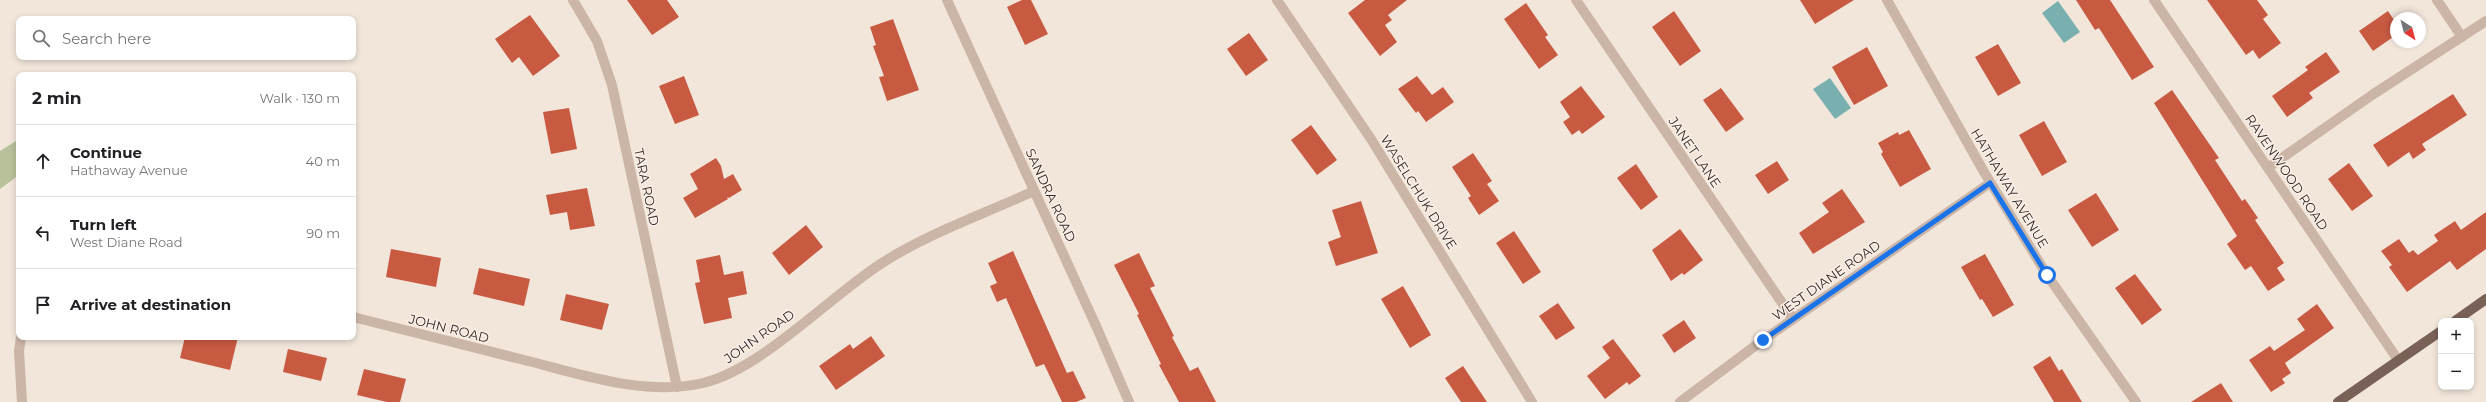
<!DOCTYPE html>
<html lang="en">
<head>
<meta charset="utf-8">
<style>
  body { margin:0; font-family:Montserrat,sans-serif; background:#f6f6f6; color:#202124 }
  .controls { position:absolute; right:12px; bottom:12px; display:grid; overflow:hidden; border-radius:8px; box-shadow:0 2px 6px #0003 }
  .controls button { width:36px; height:36px; display:grid; place-items:center; padding:0; border:0; border-bottom:1px solid #e0e0e0; background:#fff; color:#202124; font:20px sans-serif }
  .compass { position:absolute; left:2390px; top:12px; width:36px; height:36px; border-radius:50%; background:#fff; box-shadow:0 2px 6px #0003; rotate:144deg }
  .stop { position:absolute; width:12px; height:12px; margin:-9px; border:3px solid #1a73e8; border-radius:50%; background:#fff }
  .stop.end { background:#1a73e8; border-color:#fff; box-shadow:0 1px 4px #0008 }
  .list { margin:0; padding:0; list-style:none }
  h2 { display:flex; justify-content:space-between; align-items:center; height:52px; margin:0; padding:0 16px; font-size:17px }
  h2 small { font-size:13px; font-weight:400; color:#757577 }
  .list li { display:grid; grid-template-columns:26px 1fr auto; gap:12px; align-items:center; box-sizing:border-box; height:72px; padding:0 16px; border-top:1px solid #e0e0e0 }
  .list b { display:block; font-size:15px; white-space:nowrap }
  .list p { margin:0; font-size:13px; white-space:nowrap; color:#757577 }
  .list em { font-size:13px; font-style:normal; color:#757577 }
  .icon { flex:none; width:22px; height:22px; fill:none; stroke:currentColor; stroke-width:2; stroke-linecap:round; stroke-linejoin:round }
  .map { position:relative; flex:none; width:2486px; height:402px; overflow:hidden }
  .search { position:absolute; background:#fff; box-shadow:0 2px 6px #0003; left:16px; top:16px; width:340px; height:44px; display:flex; align-items:center; gap:10px; box-sizing:border-box; padding:0 14px; border-radius:8px; color:#757577; font-size:15px }
  .panel { position:absolute; background:#fff; box-shadow:0 2px 6px #0003; left:16px; top:72px; width:340px; height:268px; border-radius:8px }
  .map>svg:first-child { display:block }
  .green { fill:#b7c29a }
  .water { fill:#79b0af }
  .building { fill:#c95a42 }
  .lines { fill:none; stroke-linecap:round; stroke-linejoin:round }
  .street { stroke:#cbb5a6; stroke-width:10 }
  .primary { stroke:#796158; stroke-width:10 }
  .route { stroke:#1a73e8; stroke-width:5 }
  .labels { text-anchor:middle; dominant-baseline:central; stroke-width:3; stroke-linejoin:round; paint-order:stroke }
  .street-label { font-size:13px; fill:#372b27; stroke:#faf0e7 }
</style>
</head>
<body>
<div class="map">
<svg width="2486" height="402" viewBox="0 0 2486 402">
  <rect width="100%" height="100%" fill="#f2e6db"/>
  <path class="green" d="M19,139v36l-19,14v-38z"/>
  <path class="water" d="M2058,1l22,31 -16,11 -22,-30z
    M1830,78l21,30 -16,11 -22,-30z"/>
  <path class="building" d="M627,0h40l12,17 -27,18z
    M1022,0h9l17,34 -23,11 -18,-38z
    M1365,0h42l-19,15 4,5 -7,5 12,17 -17,14 -32,-43z
    M1800,0h54l-39,24z
    M2076,0h34l44,67 -22,13 -33,-52 -4,2z
    M2207,0h50l11,15 -5,4 18,24 -22,16 -6,-9 -7,5z
    M1526,3l22,32 -3,2 13,18 -19,14 -35,-50z
    M1674,11l27,40 -21,15 -28,-39z
    M2388,11l8,12v12l-23,16 -14,-20z
    M530,15l30,41 -27,20 -14,-19 -7,6 -17,-24z
    M893,19l26,71 -32,11 -8,-24 5,-1 -11,-30 3,-1 -6,-18z
    M1249,33l19,27 -22,16 -19,-27z
    M1998,44l23,39 -23,13 -23,-39z
    M1867,47l21,39 -34,19 -22,-38z
    M2326,52l14,20 -31,21 4,5 -26,19 -15,-21 36,-26 -3,-3z
    M684,76l15,39 -24,9 -16,-38z
    M1417,76l15,19 11,-8 11,15 -28,20 -8,-11 -2,2 -18,-24z
    M1581,86l24,31 -23,17 -3,-4 -7,5 -9,-13 7,-5 -10,-15z
    M1721,88l23,31 -18,13 -23,-32z
    M2172,90l47,68 -4,2 27,41 3,-2 13,19 -3,2 29,43 -7,5 8,12 -17,11 -17,-25 -6,4 -18,-26 10,-8 -83,-133z
    M2453,94l14,21 -45,29 4,6 -13,9 -4,-7 -21,15 -15,-22z
    M569,108l8,41 -26,5 -8,-42z
    M2044,121l23,41 -25,14 -23,-41z
    M1311,125l26,35 -20,15 -26,-35z
    M1909,130l22,39 -31,18 -19,-33 2,-2 -5,-9 20,-11 1,3z
    M1473,153l19,28 -5,3 12,17 -20,14 -11,-17 3,-2 -19,-29z
    M716,158l5,8 3,13 9,-5 9,16 -13,8 -2,-1 1,2 -33,19 -12,-20 15,-9 -8,-15z
    M1777,161l12,19 -21,14 -13,-19z
    M2349,163l24,33 -21,15 -24,-32z
    M1636,164l22,33 -17,13 -24,-32z
    M587,188l8,38 -25,4 -3,-18 -17,3 -4,-20z
    M1842,189l23,33 -52,32 -14,-21 30,-21 -7,-9z
    M2096,193l23,37 -27,17 -24,-37z
    M1361,201l17,52 -42,13 -8,-24 13,-5 -9,-27z
    M2486,212v37l-29,21 -7,-9 -43,31 -18,-25 3,-2 -11,-14 18,-12 10,14 4,-3 5,5 20,-14 -4,-6 21,-14 6,9z
    M806,225l17,22 -34,28 -17,-22z
    M1680,229l23,31 -19,15 -2,-2 -11,8 -19,-31z
    M1514,231l27,41 -18,12 -27,-41z
    M391,249l50,9 -5,29 -50,-10z
    M1013,251l54,122 6,-2 13,27 -10,4h-14l-18,-38 -8,3 -30,-69 -9,4 -7,-16 7,-3 -9,-20z
    M1139,253l16,33 -5,2 24,48 -2,1 18,34 8,-4 18,35h-37l-20,-37 2,-1 -24,-49 2,-1 -25,-49z
    M1985,254l29,51 -21,12 -11,-18 -2,1 -19,-33z
    M720,255l4,20 19,-4 4,23 -19,4 4,20 -28,6 -9,-41 5,-1 -4,-22z
    M479,268l51,11 -6,27 -51,-12z
    M2135,274l27,36 -20,15 -27,-37z
    M1403,286l28,49 -21,13 -29,-49z
    M566,294l43,10 -7,26 -42,-10z
    M1558,303l17,25 -19,12 -17,-24z
    M2317,304l17,24 -49,35 6,10 -9,6 3,4 -14,9 -22,-32 21,-14 4,5 31,-21 -8,-11z
    M1684,320l12,18 -22,15 -12,-18z
    M871,336l14,20 -49,34 -17,-24 31,-22 3,5z
    M185,337h53l-8,33 -50,-12z
    M1613,339l28,37 -12,9 -2,-3 -22,17 -18,-23 23,-18 -8,-11z
    M288,349l39,9 -6,23 -38,-9z
    M2050,356l9,15 3,-2 20,33h-28l-21,-35z
    M1463,366l24,36h-26l-16,-24z
    M364,369l42,10 -6,23h-13l-30,-7z
    M2221,383l12,19h-42z"/>
  <g class="lines">
    <path class="street" d="M573,0l24,41 15,44 65,302
      M947,0l150,328 32,74
      M1277,0l94,139 161,263
      M1576,0l217,319
      M1887,0l97,172 63,103 89,127
      M2154,0l244,360
      M2437,0l25,37
      M2269,167l103,-72 114,-74
      M353,317c56,14 111,28 167,42 58,14 123,38 183,24 59,-14 126,-86 179,-120 47,-30 102,-49 152,-72
      M21,337l-2,14 3,51
      M1680,402l83,-62 227,-157"/>
    <path class="primary" d="M2455,321l31,-22
      M2338,402l103,-71"/>
  </g>
  <g class="lines">
    <path class="route" d="M1763,340l227,-157 57,92"/>
  </g>
  <g class="labels">
    <g class="street-label">
      <text transform="translate(1695 152) rotate(56)">JANET LANE</text>
      <text transform="translate(2287 172) rotate(56)">RAVENWOOD ROAD</text>
      <text transform="translate(647 187) rotate(78)">TARA ROAD</text>
      <text transform="translate(2010 188) rotate(59)">HATHAWAY AVENUE</text>
      <text transform="translate(1419 192) rotate(58)">WASELCHUK DRIVE</text>
      <text transform="translate(1051 195) rotate(65)">SANDRA ROAD</text>
      <text transform="translate(1826 280) rotate(-35)">WEST DIANE ROAD</text>
      <text transform="translate(449 328) rotate(14)">JOHN ROAD</text>
      <text transform="translate(759 336) rotate(-35)">JOHN ROAD</text>
    </g>
  </g>
</svg>
<div class="controls">
<button>+</button>
<button>−</button>
</div>
<svg class="compass" viewBox="-18 -18 36 36"><path d="M0-13l5 13h-10z" fill="#e53935"/><path d="M0 13l5-13h-10z" fill="#757577"/></svg>
<div class="stop" style="left:2047px;top:275px"></div>
<div class="stop end" style="left:1763px;top:340px"></div>
<div class="search"><svg class="icon" aria-label="search" viewBox="0 0 24 24"><circle cx="10" cy="10" r="6"/><path d="M15 15l6 6"/></svg>Search here</div>
<section class="panel">
<h2>2 min<small>Walk · 130 m</small></h2>
<ul class="list">
<li><svg class="icon" aria-label="ahead" viewBox="0 0 24 24"><path d="M12 20V5M6 11l6-6 6 6"/></svg><div><b>Continue</b><p>Hathaway Avenue</p></div><em>40 m</em></li>
<li><svg class="icon" aria-label="left" viewBox="0 0 24 24"><path d="M17 20v-9H6M10 6l-5 5 5 5"/></svg><div><b>Turn left</b><p>West Diane Road</p></div><em>90 m</em></li>
<li><svg class="icon" aria-label="arrive" viewBox="0 0 24 24"><path d="M6 21V4h12l-3 4 3 4H6"/></svg><div><b>Arrive at destination</b></div></li>
</ul>
</section>
</div>
</body>
</html>
